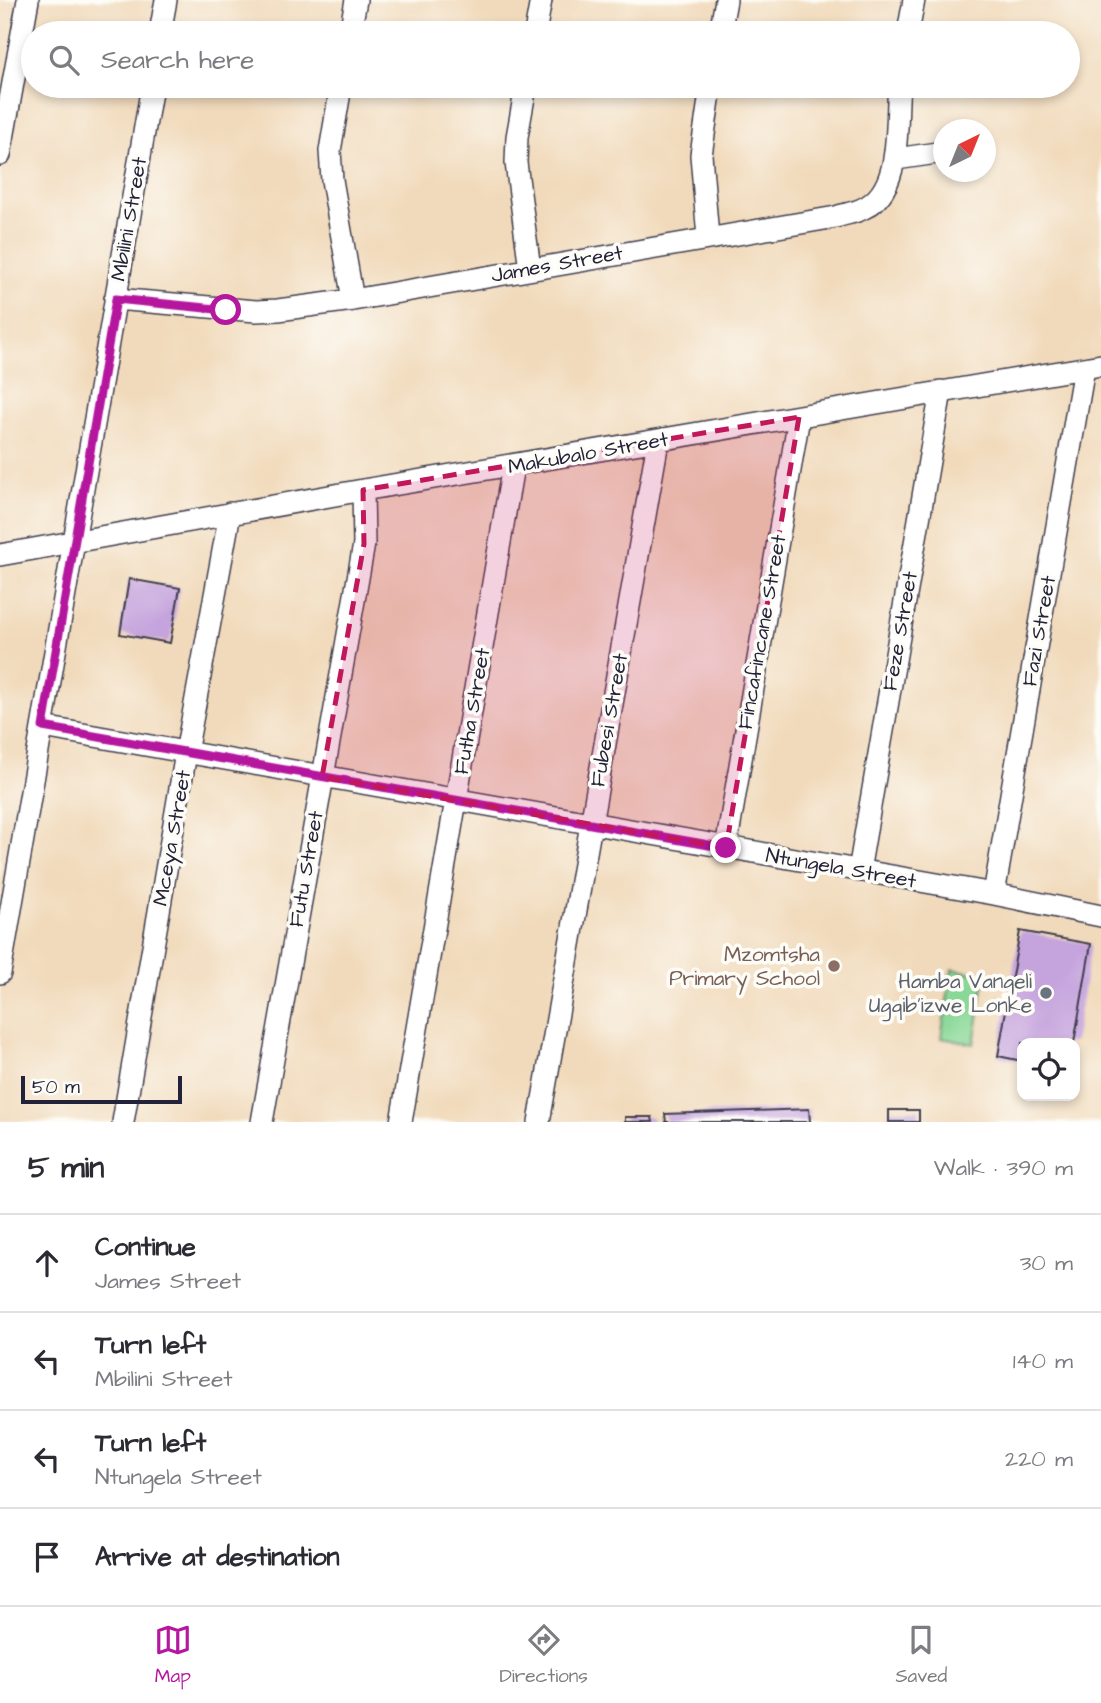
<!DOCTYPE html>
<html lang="en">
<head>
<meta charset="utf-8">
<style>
  body { margin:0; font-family:"Architects Daughter",sans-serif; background:#f2f2f3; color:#2b2b33 }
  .controls { position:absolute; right:21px; bottom:21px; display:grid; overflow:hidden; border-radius:14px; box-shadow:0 4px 10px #0003 }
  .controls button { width:63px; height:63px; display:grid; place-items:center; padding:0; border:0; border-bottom:2px solid #e1e1e2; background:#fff; color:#2b2b33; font:35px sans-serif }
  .compass { position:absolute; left:933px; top:119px; width:63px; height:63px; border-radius:50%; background:#fff; box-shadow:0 4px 10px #0003; rotate:43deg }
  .scale { position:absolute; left:21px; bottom:18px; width:161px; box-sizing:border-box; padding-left:7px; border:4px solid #22223b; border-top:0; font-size:19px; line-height:24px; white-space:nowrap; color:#22223b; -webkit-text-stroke:5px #fdfcf7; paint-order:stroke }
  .stop { position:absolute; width:21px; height:21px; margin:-16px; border:5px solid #b5179e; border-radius:50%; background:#fff }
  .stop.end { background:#b5179e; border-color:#fff; box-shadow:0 2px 7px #0008 }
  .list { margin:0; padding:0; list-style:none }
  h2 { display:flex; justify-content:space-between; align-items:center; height:91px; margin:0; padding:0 28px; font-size:30px }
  h2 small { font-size:23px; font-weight:400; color:#7c7c81 }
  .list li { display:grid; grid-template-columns:46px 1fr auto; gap:21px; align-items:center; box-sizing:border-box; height:98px; padding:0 28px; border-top:2px solid #e1e1e2 }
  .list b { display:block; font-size:26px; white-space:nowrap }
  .list p { margin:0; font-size:23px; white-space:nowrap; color:#7c7c81 }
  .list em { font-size:23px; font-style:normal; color:#7c7c81 }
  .icon { flex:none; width:38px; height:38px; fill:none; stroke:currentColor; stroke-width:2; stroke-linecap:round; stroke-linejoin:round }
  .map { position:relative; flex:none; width:1101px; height:1122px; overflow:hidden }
  .search { position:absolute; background:#fff; box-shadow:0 4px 10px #0003; left:21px; right:21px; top:21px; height:77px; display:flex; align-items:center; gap:18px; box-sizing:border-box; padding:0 24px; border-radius:38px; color:#7c7c81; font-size:26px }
  .sheet { height:483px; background:#fff }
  nav { display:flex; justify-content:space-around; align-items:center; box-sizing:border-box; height:98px; border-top:2px solid #e1e1e2; background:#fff; font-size:19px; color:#7c7c81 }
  nav a { display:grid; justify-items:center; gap:4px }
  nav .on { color:#b5179e }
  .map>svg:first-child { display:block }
  .green { fill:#89d897; stroke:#567d69; stroke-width:2 }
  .building { fill:#c5a3dd }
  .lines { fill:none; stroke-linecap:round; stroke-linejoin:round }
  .minor-casing { stroke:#413e4e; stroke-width:24 }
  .minor { stroke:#fff; stroke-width:21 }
  .route { stroke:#b5179e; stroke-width:9 }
  .marked { fill:#c2185b; fill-opacity:0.2; stroke:#c2185b; stroke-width:5; stroke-dasharray:14 9; stroke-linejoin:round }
  .education-dot { fill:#8d6e63; stroke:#fdfcf7; stroke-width:2.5 }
  .worship-dot { fill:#6b7280; stroke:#fdfcf7; stroke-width:2.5 }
  .labels { text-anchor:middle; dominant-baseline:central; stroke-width:7; stroke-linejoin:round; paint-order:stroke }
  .street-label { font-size:21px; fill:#22223b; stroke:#fdfcf7 }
  .education-label { font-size:21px; fill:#785e54; stroke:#fdfcf7; text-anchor:end }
  .worship-label { font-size:21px; fill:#5b616d; stroke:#fdfcf7; text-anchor:end }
</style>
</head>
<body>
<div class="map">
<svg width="1101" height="1122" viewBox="0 0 1101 1122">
  <rect width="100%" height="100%" fill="#fdfcf7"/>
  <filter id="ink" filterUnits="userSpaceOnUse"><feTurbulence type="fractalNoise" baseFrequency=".0143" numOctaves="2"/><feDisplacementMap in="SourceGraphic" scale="14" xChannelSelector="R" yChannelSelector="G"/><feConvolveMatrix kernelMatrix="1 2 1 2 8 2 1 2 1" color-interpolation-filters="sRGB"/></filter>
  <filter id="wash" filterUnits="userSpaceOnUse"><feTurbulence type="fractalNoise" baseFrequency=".00686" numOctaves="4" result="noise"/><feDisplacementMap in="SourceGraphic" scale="28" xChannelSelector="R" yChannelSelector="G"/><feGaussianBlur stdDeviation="1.57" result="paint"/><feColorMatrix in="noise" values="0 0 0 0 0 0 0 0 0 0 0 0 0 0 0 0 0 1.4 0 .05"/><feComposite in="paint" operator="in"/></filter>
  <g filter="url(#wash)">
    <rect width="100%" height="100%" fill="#f1dabb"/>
    <path class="green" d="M952,969l33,6 -11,69 -33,-6z"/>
    <g id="blocks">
      <path class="building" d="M129,579l51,9 -10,55 -50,-9z
        M1020,931l71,13 -17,99h-52v18l-24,-5z
        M809,1109l1,13h-144l-1,-8z
        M889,1110h30v12h-30z
        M625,1117h27l1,5h-28z"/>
    </g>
  </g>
  <g filter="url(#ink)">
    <use href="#blocks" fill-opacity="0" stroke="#413e4e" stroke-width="2"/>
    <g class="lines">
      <defs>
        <path id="minor" d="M160,33l6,-33
          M350,33l6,-33
          M535,33l6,-33
          M720,33l6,-33
          M908,33l6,-33
          M341,86l-11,65 2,29 21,120
          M526,86l-9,51 -1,26 14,106
          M0,155l28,-155
          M896,159l48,-7
          M708,237l-7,-82 10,-69
          M115,299l141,12 22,-1 75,-10 483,-83c8,-3 18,-4 26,-8 42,-18 33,-86 37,-123
          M0,555l363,-65 738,-125
          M43,727l951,167 107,22
          M726,848l73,-431
          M859,871l82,-480
          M994,894l90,-526
          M0,973l152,-887
          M123,1122l63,-369 44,-240
          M262,1122l102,-578 -1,-54
          M401,1122l112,-656
          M539,1122l119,-681"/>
      </defs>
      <use href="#minor" class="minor-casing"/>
      <use href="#minor" class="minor"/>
    </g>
  </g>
  <g class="lines" filter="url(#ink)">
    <path class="route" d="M226,310l-110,-11 -73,428 683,121"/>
  </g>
  <path class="marked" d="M799,417l-73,431 -404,-71 42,-233 -1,-54z"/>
  <circle class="education-dot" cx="834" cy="966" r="7"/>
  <circle class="worship-dot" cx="1046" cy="993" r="7"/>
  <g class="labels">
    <g class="street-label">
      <text transform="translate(129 219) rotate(-80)">Mbilini Street</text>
      <text transform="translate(557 264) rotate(-10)">James Street</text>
      <text transform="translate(588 453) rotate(-10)">Makubalo Street</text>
      <text transform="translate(900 631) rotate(-80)">Feze Street</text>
      <text transform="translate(1039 631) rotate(-80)">Fazi Street</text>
      <text transform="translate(762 632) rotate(-80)">Fincafincane Street</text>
      <text transform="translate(472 711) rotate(-80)">Futha Street</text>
      <text transform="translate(609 720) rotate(-80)">Fubesi Street</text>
      <text transform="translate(172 838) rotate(-80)">Mceya Street</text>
      <text transform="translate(841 868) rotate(10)">Ntungela Street</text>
      <text transform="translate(306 869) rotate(-80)">Futu Street</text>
    </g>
    <g class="education-label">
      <text x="820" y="954">Mzomtsha<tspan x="820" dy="24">Primary School</tspan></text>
    </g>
    <g class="worship-label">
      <text x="1032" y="981">Hamba Vangeli<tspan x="1032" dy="24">Ugqib'izwe Lonke</tspan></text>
    </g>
  </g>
</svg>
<div class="controls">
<button><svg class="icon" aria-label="locate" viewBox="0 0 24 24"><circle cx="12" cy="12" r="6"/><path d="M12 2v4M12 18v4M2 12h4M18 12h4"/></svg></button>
</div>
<svg class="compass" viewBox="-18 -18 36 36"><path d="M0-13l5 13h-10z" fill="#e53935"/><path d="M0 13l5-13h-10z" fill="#7c7c81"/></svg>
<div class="scale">50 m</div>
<div class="stop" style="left:226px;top:310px"></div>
<div class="stop end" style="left:726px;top:848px"></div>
<div class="search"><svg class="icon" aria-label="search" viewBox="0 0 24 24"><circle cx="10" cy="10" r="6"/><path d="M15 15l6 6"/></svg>Search here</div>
</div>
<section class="sheet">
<h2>5 min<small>Walk · 390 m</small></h2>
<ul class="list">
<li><svg class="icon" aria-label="ahead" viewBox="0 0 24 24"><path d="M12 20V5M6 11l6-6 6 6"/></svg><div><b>Continue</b><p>James Street</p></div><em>30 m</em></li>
<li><svg class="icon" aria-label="left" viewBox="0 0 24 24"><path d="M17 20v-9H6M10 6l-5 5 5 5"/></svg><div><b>Turn left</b><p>Mbilini Street</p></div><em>140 m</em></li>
<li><svg class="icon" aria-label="left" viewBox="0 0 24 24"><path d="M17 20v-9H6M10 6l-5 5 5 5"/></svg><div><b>Turn left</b><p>Ntungela Street</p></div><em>220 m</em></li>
<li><svg class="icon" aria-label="arrive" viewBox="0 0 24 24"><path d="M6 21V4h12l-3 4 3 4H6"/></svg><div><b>Arrive at destination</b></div></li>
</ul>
</section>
<nav>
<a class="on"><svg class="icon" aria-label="map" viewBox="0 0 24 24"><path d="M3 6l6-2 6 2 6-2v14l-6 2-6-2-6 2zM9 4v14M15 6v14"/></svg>Map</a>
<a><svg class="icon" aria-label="directions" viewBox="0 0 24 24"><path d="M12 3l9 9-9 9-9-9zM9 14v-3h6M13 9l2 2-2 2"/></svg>Directions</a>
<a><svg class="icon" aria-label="saved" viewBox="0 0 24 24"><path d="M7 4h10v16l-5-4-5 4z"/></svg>Saved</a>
</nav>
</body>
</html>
